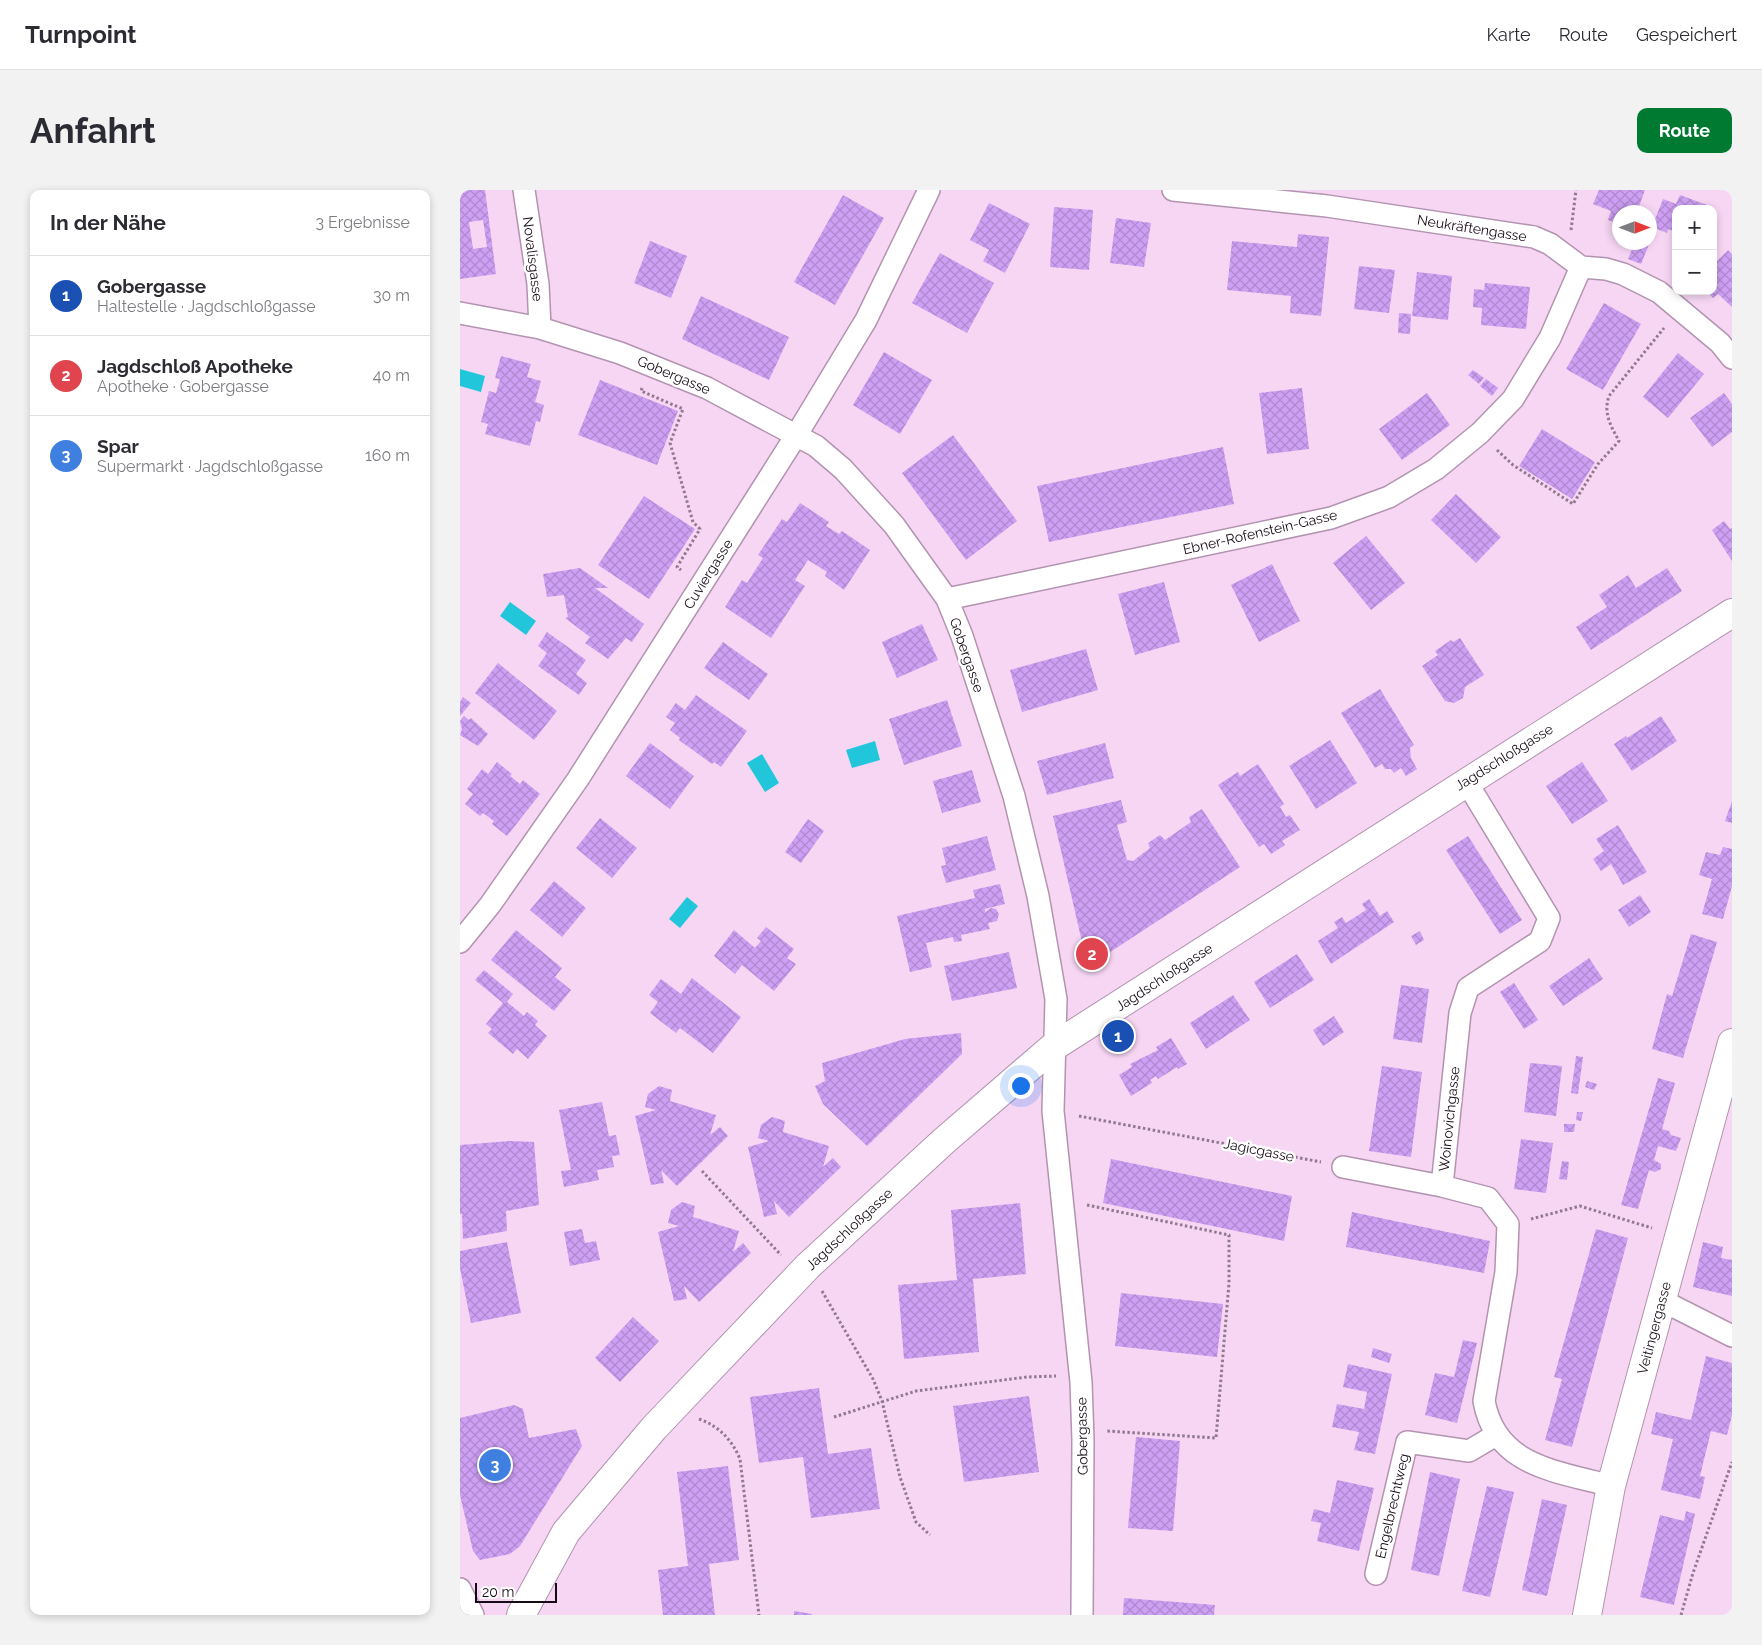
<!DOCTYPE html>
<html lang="de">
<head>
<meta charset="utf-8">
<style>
  body { margin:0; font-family:Raleway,sans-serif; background:#f2f2f3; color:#2b2b33 }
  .controls { position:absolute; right:15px; top:15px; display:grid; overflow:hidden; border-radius:10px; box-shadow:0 2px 8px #0003 }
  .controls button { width:45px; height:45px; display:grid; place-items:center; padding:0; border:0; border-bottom:1px solid #e1e1e2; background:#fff; color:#2b2b33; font:25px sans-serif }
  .compass { position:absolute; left:1152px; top:15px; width:45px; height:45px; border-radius:50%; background:#fff; box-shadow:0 2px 8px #0003; rotate:90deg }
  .scale { position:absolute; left:15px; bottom:12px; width:82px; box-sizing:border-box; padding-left:5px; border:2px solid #160b15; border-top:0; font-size:14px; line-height:18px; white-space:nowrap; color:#160b15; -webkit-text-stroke:4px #fff; paint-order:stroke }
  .you { position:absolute; left:560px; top:895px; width:18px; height:18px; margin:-12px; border:4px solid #fff; border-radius:50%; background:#1a73e8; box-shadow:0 0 0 8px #1a73e833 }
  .badge { display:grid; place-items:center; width:32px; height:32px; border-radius:50%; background:#007a31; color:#fff; font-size:16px; font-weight:700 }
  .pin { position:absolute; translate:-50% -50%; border:2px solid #fff; box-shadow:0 1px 5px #0006 }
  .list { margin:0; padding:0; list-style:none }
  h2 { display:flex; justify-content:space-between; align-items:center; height:65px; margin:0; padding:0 20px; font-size:21px }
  h2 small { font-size:16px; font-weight:400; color:#7c7c81 }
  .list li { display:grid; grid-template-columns:32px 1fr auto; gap:15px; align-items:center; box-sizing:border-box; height:80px; padding:0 20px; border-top:1px solid #e1e1e2 }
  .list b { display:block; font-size:19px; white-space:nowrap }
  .list p { margin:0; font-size:16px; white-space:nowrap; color:#7c7c81 }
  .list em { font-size:16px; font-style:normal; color:#7c7c81 }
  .map { position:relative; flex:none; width:1272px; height:1425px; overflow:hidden; border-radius:10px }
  header { display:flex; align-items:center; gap:30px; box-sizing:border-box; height:70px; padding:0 25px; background:#fff; border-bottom:1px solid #e1e1e2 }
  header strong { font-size:24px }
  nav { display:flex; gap:28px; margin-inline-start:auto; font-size:18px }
  .intro { display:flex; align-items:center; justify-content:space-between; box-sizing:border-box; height:120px; padding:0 30px }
  h1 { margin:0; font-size:35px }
  .button { padding:12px 22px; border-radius:10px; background:#007a31; color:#fff; font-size:18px; font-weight:700 }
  main { display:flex; gap:30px; padding:0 30px }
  aside { flex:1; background:#fff; border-radius:10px; box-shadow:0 2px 8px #0003 }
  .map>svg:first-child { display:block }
  .water { fill:#22c6db }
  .building { fill:url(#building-cross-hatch); fill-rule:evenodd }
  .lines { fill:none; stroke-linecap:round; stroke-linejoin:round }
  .street-casing { stroke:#b294b0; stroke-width:24 }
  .secondary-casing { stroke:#b294b0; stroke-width:30 }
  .path { stroke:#90798e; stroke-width:3; stroke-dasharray:2.5 2.5; stroke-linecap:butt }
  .street { stroke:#fff; stroke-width:21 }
  .secondary { stroke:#fff; stroke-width:28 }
  .labels { text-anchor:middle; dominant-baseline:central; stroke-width:5; stroke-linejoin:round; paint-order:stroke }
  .street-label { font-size:14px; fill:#160b15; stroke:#fff }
</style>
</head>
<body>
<header>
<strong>Turnpoint</strong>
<nav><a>Karte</a><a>Route</a><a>Gespeichert</a></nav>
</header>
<div class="intro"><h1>Anfahrt</h1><a class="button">Route</a></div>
<main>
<aside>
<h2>In der Nähe<small>3 Ergebnisse</small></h2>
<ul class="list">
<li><span class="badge" style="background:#1a4fb4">1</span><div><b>Gobergasse</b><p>Haltestelle · Jagdschloßgasse</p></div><em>30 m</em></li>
<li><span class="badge" style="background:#e0444e">2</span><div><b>Jagdschloß Apotheke</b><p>Apotheke · Gobergasse</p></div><em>40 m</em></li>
<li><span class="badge" style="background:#3f7fe0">3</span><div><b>Spar</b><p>Supermarkt · Jagdschloßgasse</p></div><em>160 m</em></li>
</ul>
</aside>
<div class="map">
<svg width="1272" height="1425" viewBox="0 0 1272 1425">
  <defs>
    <pattern id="building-cross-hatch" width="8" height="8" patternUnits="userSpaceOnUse" patternTransform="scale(1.25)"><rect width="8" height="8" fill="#cea0f4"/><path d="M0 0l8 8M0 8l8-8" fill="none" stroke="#b088d0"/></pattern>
  </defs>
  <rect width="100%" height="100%" fill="#f7d6f4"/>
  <path class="water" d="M0,179l25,7 -4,16 -21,-6z
    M50,412l26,19 -10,14 -26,-19z
    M415,551l5,19 -28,8 -6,-18z
    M302,564l17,29 -14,9 -18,-29z
    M227,707l11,9 -18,22 -11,-9z"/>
  <path class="building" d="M0,0h25l11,84 -36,5zM23,30l4,27 -14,2 -4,-27z
    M1139,0h46l-8,22h-17v12l-12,-4 3,-9 -18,-7z
    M383,5l41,23 -49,87 -41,-23z
    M1220,5l27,10 -1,4h-30v23l-8,-3 -1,4 -15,-6 11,-28 13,5z
    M529,13l41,21 -25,49 -22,-12 6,-11 -19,-10z
    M594,17l39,3 -4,60 -39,-3z
    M656,28l35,5 -7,44 -34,-4z
    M838,44l31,3 -8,79 -31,-3 1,-17 -64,-6 5,-49 65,6z
    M190,51l37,15 -16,42 -37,-15z
    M1175,52h15l-9,22 -13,-5z
    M1268,60l4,4v53l-14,-13 -5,4 -7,-7h7v-26z
    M480,63l54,30 -27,50 -55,-30z
    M899,76l36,4 -6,43 -35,-4z
    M957,82l35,4 -4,44 -36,-4z
    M1025,93l45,4 -4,42 -45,-4 1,-17 -9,-1 1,-18 10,1z
    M241,106l88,41 -20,43 -87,-41z
    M1144,113l37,21 -38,66 -37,-21z
    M939,123l12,1 -1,20 -12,-1z
    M424,162l48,28 -32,54 -47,-29z
    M1218,163l26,21 -36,44 -25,-21z
    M41,166l30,8 -4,13 14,4 -6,21 9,3 -4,17 -4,-1 -6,25 -45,-12 3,-10 -7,-2 8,-31 7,2 4,-14 -5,-1z
    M1013,180l11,8 -5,6 -11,-9z
    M1026,189l12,9 -6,8 -12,-10z
    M140,190l78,31 -21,54 -79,-30z
    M842,198l7,61 -42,5 -8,-61z
    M967,203l23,32 -48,35 -23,-31z
    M1264,203l8,11v28l-20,15 -22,-29z
    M1082,239l53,33 -23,37 -53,-33z
    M493,245l64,86 -51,39 -64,-87z
    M763,257l11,57 -185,38 -12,-56z
    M996,304l45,43 -25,26 -45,-43z
    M184,306l51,33 -46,70 -51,-34z
    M340,313l29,19 -3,4 13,8 3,-3 28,19 -26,40 -19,-14 2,-4 -19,-12 -13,20 10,6 -34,52 -46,-31 17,-27 5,3 16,-25 -5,-3 24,-36 5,3z
    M1264,331l6,8 2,-1v33l-20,-31z
    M906,346l39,47 -34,27 -38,-47z
    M812,374l28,57 -41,21 -28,-57z
    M120,378l28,20h-13l49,36 -12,18 -6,-4 -18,21 -23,-16 5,-6 -25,-19 3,-1 -4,-22 -17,2 -4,-23z
    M1207,378l15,23 -91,59 -15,-23 31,-20 -8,-12 29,-20 8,13z
    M704,392l16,60 -45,13 -17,-61z
    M462,434l16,36 -41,18 -15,-36z
    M87,442l39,28 -10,14 11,9 -8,12 -41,-29 9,-13 -9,-7z
    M1000,448l24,37 -19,12 -2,11 -9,5 -9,-2 -23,-35 16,-11 -3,-4 16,-11 2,2z
    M263,452l45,32 -19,26 -45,-32z
    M626,459l12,41 -76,22 -12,-42z
    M38,473l59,48 -23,29 -59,-47z
    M920,499l34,56 -4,3 1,10 6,11 -11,7 -5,-8 -7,5 -3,-4h-6l-3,-5 -7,4 -34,-55z
    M236,505l51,36 -26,36 -7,-5 -2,2 -33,-24 1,-2 -10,-8 5,-7 -9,-6 10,-14 9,7z
    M3,507l8,6 -11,13v-14z
    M487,510l15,46 -58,19 -15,-46z
    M4,526l5,4 2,-2 17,16 -10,12 -18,-11 2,-6 -2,-8z
    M1201,526l16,25 -45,30 -18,-27 12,-8 1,2z
    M870,550l27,43 -41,26 -27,-43z
    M190,553l44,33 -24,33 -44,-33z
    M645,553l9,35 -67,17 -10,-34z
    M37,572l15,12 -2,2 10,8 3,-4 17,14 -33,42 -15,-12 2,-3 -11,-8 -3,3 -15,-12 8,-10 -6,-5 15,-20 6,5z
    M1122,572l26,39 -36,23 -26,-38z
    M798,574l26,40 -4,3 6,10 4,-2 10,15 -18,11 3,4 -14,9 -7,-10 -5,3 -41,-62 20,-13 2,4z
    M512,580l9,32 -39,11 -9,-32z
    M661,610l6,22 -10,3 10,35 6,1 17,-13 -2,-5 12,-8 5,5 26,-18 -2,-5 13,-8 38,58 -142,93 -13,-5 -32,-139z
    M1272,611v22l-7,-2z
    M140,628l37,30 -25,30 -36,-30z
    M348,629l16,12 -23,32 -16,-11z
    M1158,635l29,47 -24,13 -12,-21 -10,7 -8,-12 11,-8 -8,-12z
    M527,646l9,34 -50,13 -5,-17 5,-1 -4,-17z
    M1008,646l54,84 -22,14 -54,-84z
    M1263,657l9,2v37l-9,33 -21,-5 10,-35 -13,-4 7,-23 14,3z
    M94,691l32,27 -24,29 -32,-27z
    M540,694l5,20 -20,5v3l6,-4 5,1 3,5 -2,7 -9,2 2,6 -29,6 1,6 -8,1 -1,-5 -27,6 6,24 -22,5 -13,-56 78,-18 -2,-8z
    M1180,705l11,17 -22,15 -11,-17z
    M909,709l11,17 7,-5 7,11 -63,42 -13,-23 20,-13 -4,-6 8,-5 4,6 20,-13 -4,-6z
    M306,737l28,22 -7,9 9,6 -22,27 -32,-26 -7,9 -21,-18 20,-26 21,18 6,-7 -4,-3z
    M56,740l46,38 -7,9 16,13 -17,21 -63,-51z
    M960,741l4,9 -8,5 -5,-9z
    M1231,744l26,8 -34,116 -31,-9 15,-55 5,2z
    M549,762l8,36 -65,13 -8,-35z
    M837,764l17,26 -44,28 -16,-26z
    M1129,768l14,21 -40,27 -14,-20z
    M24,780l29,24 -6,8 17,14 3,-4 11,9 -3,4 12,11 -19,23 -11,-10 -4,5 -25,-21 4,-4 -6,-5 17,-21 -28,-23z
    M232,788l49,39 -28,36 -33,-25 -4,5 -26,-20 8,-11 -9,-7 12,-16 20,15z
    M1054,793l24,37 -14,9 -24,-37z
    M941,795l28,4 -7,54 -29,-4z
    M773,805l17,25 -44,29 -16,-26z
    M874,826l10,16 -21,14 -10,-16z
    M501,843l1,21 -95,92 -44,-42 -8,-18 10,-5 -3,-18 83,-24z
    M711,848l16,26 -9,5 -1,-2 -19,12 -2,-3 -6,4 2,3 -21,13 -12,-21 13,-8 -2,-3 28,-14 -2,-3z
    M1116,866l7,1 -5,37 -7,-1z
    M1070,873l32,3 -6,50 -32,-4z
    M922,876l40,6 -11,85 -42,-6z
    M1198,888l17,5 -13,46 7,2 2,4 10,3 -5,13 -18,-5 -4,14 7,4v5l-6,3 -6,-2 -11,39 -17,-4z
    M1127,891l10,3 -3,6 -9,-3z
    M199,896l13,4 -2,11 46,14 -6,20 10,-8 8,9 -51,50 -16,-16 3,13 -13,2 -16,-69 21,-6 -11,-3 3,-13z
    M142,912l7,34 7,-1 4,20 -8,1 2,11 -17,3 2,10 -35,7 -3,-16 10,-1 -12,-60z
    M1117,922h6l-2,9 -5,-1z
    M312,927l13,4 -2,11 46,14 -6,21 10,-9 8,9 -52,50 -15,-16 3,13 -13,3 -16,-70 21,-6 -11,-3 3,-13z
    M1104,934h11l-1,8h-10z
    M1061,949l32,4 -7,50 -32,-4z
    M50,951l24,1 5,63 -33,6 1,20 -44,8 -1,-25h-2v-69z
    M651,969l181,37 -8,45 -181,-38z
    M1102,971l7,1 -2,18 -8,-1z
    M222,1012l13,4 -2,11 46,14 -6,21 10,-9 8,10 -52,49 -15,-16 3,13 -13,2 -16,-69 21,-6 -11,-3 3,-13z
    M560,1013l6,71 -53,5 6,73 -75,7 -6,-74 59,-5 -6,-70z
    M892,1022l138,29 -6,32 -138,-26z
    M122,1039l3,14 11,-2 4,19 -30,6 -6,-34z
    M1136,1039l32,9 -56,209 -27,-7 17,-61 -8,-2z
    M47,1052l14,71 -50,10 -11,-55v-17z
    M1243,1052l20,5 -2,11 11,2v36l-39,-9z
    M661,1103l102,11 -6,53 -102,-11z
    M173,1127l26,24 -39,41 -25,-24z
    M1003,1150l14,3 -20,80 -32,-8 10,-42 19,4z
    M913,1158l19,6 -3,9 -18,-6z
    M1246,1166l26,7v52l-5,20 -16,-4 -11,45 5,1 -5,22 -39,-9 12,-51 -22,-5 5,-22 35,8z
    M888,1174l44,10 -17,80 -21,-4 5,-18 -27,-5 5,-23 27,5 3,-17 -24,-5z
    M359,1198l9,66 43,-6 9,61 -69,9 -8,-61 -44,6 -9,-66z
    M569,1206l10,76 -75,10 -11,-76z
    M54,1215l9,4 6,29 47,-9 6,17 -62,100 -10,8 -30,6 -7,-9 -13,-56v-77z
    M676,1247l44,4 -7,90 -45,-3z
    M268,1276l11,94 -30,4 6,51h-52l-5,-45 30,-4 -11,-94z
    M970,1282l30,7 -21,97 -28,-6z
    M877,1290l37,8 -15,63 -42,-10 4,-18 -10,-2 3,-12 16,4z
    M1027,1296l27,6 -24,105 -28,-6z
    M1082,1309l25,6 -20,91 -25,-6z
    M1226,1321l9,3 -21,91 -34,-8 20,-82 24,6z
    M664,1408l91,7 -1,10h-91z
    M334,1421l18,3v1h-18z"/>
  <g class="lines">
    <defs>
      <path id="street" d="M64,0l14,94 2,44
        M713,0l154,16 207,31 16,7 31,23 25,2 17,5 36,18 61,51 12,15
        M0,123l80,15 80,25 87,35 109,58 27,23 51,56 53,74 15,37 52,160 24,100 18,103 -3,112 28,271 2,58 -1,175
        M487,409l384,-81 58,-21 47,-28 44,-36 33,-34 37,-61 31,-71
        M1006,591l83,137 -9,23 -72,47 -8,25 -18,173 46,12 20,26 -2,48 -22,129c12,66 73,70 127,85
        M0,752l30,-37 88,-126 219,-345 69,-114 63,-130
        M883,977l99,19
        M1201,1110l71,36
        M916,1384l31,-132 62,9 27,-16
        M0,1399l13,26"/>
      <path id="secondary" d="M61,1425l45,-83 88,-104 154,-162 137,-126 108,-93 679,-434
        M1127,1425l24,-129 121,-443"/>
    </defs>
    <use href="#street" class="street-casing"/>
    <use href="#secondary" class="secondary-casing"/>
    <path class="path" d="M1111,40l5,-40
      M182,198l-1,3 42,18 -13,34 23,79 7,7 -23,38 4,3
      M1037,260l16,15 60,39 25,-40 21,-23c-8,-15 -16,-27 -10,-45l55,-68
      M619,926l242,46
      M242,981l79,84
      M627,1015l142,30v48l-13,155 -109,-7
      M1071,1029l49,-13 72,22
      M362,1101l51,88 9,22 18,76 16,45 14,13
      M374,1227l82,-26 111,-14 29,-1
      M239,1229c20,7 33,21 41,40l19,156
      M1221,1425l12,-42 39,-111"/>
    <use href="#street" class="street"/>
    <use href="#secondary" class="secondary"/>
  </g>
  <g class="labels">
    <g class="street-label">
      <text transform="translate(1012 38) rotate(9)">Neukräftengasse</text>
      <text transform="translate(73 69) rotate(83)">Novalisgasse</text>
      <text transform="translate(214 185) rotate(23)">Gobergasse</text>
      <text transform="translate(800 342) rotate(-13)">Ebner-Rofenstein-Gasse</text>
      <text transform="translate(248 384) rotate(-58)">Cuviergasse</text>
      <text transform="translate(507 465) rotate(71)">Gobergasse</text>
      <text transform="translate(1044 567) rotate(-32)">Jagdschloßgasse</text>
      <text transform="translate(704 787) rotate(-33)">Jagdschloßgasse</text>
      <text transform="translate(989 929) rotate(-84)">Woinovichgasse</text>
      <text transform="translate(799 960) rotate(11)">Jagicgasse</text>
      <text transform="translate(389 1039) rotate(-43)">Jagdschloßgasse</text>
      <text transform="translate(1194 1138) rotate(-75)">Veitingergasse</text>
      <text transform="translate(622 1246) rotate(-91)">Gobergasse</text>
      <text transform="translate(932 1316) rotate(-77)">Engelbrechtweg</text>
    </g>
  </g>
</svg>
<div class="controls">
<button>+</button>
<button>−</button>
</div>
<svg class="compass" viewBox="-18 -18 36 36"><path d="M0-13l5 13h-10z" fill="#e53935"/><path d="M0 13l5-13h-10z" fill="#7c7c81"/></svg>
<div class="scale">20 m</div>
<div class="you"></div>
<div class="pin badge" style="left:658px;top:846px;background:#1a4fb4">1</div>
<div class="pin badge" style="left:632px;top:764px;background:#e0444e">2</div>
<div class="pin badge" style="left:35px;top:1275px;background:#3f7fe0">3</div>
</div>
</main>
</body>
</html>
